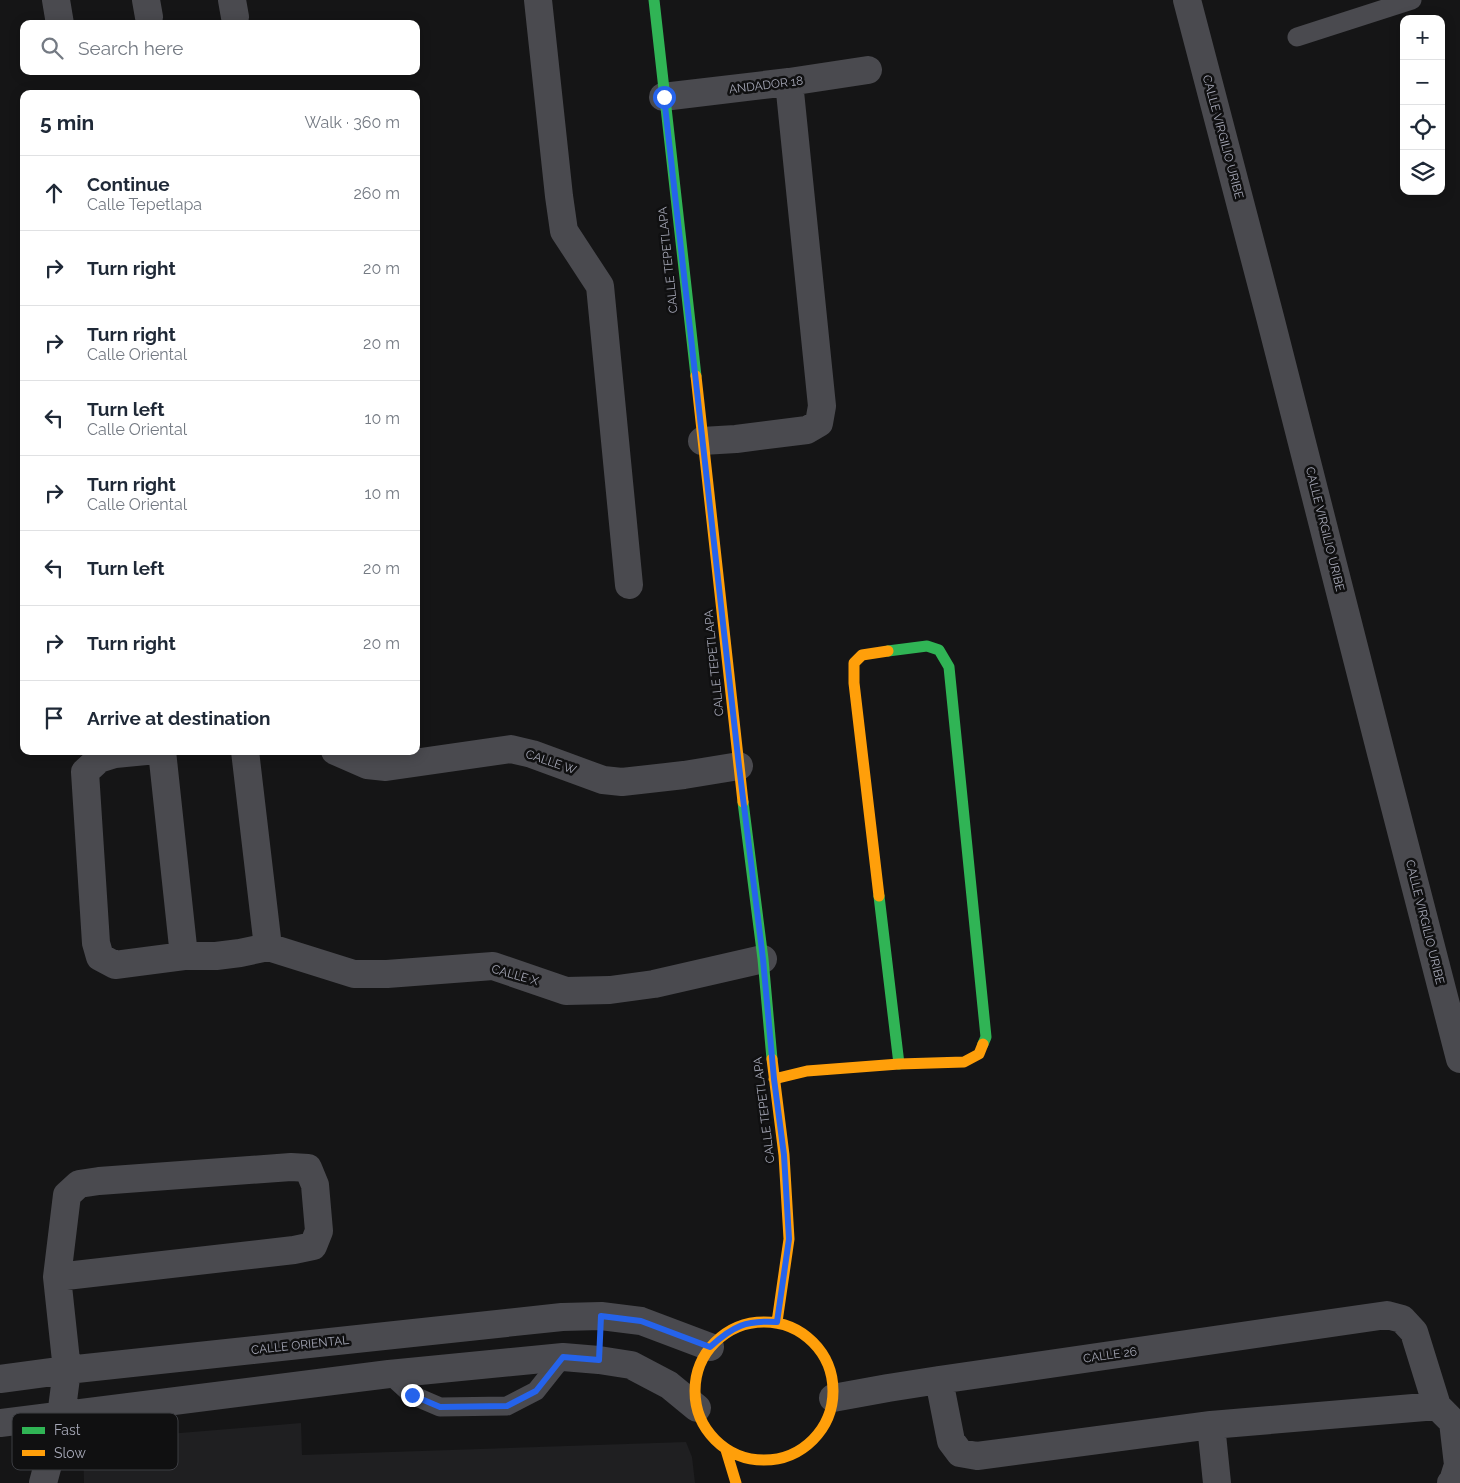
<!DOCTYPE html>
<html lang="en">
<head>
<meta charset="utf-8">
<style>
  body { margin:0; font-family:Raleway,sans-serif; background:#f6f6f7; color:#1f2937 }
  .controls { position:absolute; right:15px; top:15px; display:grid; overflow:hidden; border-radius:10px; box-shadow:0 2px 12px #0003 }
  .controls button { width:45px; height:45px; display:grid; place-items:center; padding:0; border:0; border-bottom:1px solid #e0e1e3; background:#fff; color:#1f2937; font:25px sans-serif }
  .stop { position:absolute; width:15px; height:15px; margin:-11px; border:4px solid #2563eb; border-radius:50%; background:#fff }
  .stop.end { background:#2563eb; border-color:#fff; box-shadow:0 1px 5px #0008 }
  .list { margin:0; padding:0; list-style:none }
  h2 { display:flex; justify-content:space-between; align-items:center; height:65px; margin:0; padding:0 20px; font-size:21px }
  h2 small { font-size:16px; font-weight:400; color:#747a83 }
  .list li { display:grid; grid-template-columns:32px 1fr auto; gap:15px; align-items:center; box-sizing:border-box; height:75px; padding:0 20px; border-top:1px solid #e0e1e3 }
  .list b { display:block; font-size:19px; white-space:nowrap }
  .list p { margin:0; font-size:16px; white-space:nowrap; color:#747a83 }
  .list em { font-size:16px; font-style:normal; color:#747a83 }
  .icon { flex:none; width:28px; height:28px; fill:none; stroke:currentColor; stroke-width:2; stroke-linecap:round; stroke-linejoin:round }
  .map { position:relative; flex:none; width:1460px; height:1483px; overflow:hidden }
  .search { position:absolute; background:#fff; box-shadow:0 2px 12px #0003; left:20px; top:20px; width:400px; height:55px; display:flex; align-items:center; gap:12px; box-sizing:border-box; padding:0 18px; border-radius:10px; color:#747a83; font-size:19px }
  .panel { position:absolute; background:#fff; box-shadow:0 2px 12px #0003; left:20px; top:90px; width:400px; height:665px; border-radius:10px }
  .map>svg:first-child { display:block }
  .built { fill:#1f1f21 }
  .lines { fill:none; stroke-linecap:round; stroke-linejoin:round }
  .lane { stroke:#4a4a4f; stroke-width:19 }
  .street { stroke:#4a4a4f; stroke-width:28 }
  .fast { stroke:#30b455; stroke-width:11 }
  .slow { stroke:#ff9f0a; stroke-width:11 }
  .route { stroke:#2563eb; stroke-width:6 }
  .labels { text-anchor:middle; dominant-baseline:central; stroke-width:5; stroke-linejoin:round; paint-order:stroke }
  .street-label { font-size:12px; fill:#a6a8b7; stroke:#101011 }
  .key { fill:#101011; stroke:#3d3e43; stroke-width:1 }
  .key-label { font-size:14px; fill:#a6a8b7 }
</style>
</head>
<body>
<div class="map">
<svg width="1460" height="1483" viewBox="0 0 1460 1483">
  <rect width="100%" height="100%" fill="#151516"/>
  <path class="built" d="M301,1423l1,32 384,-13 6,15 3,26h-611l-1,-42z"/>
  <g class="lines">
    <path class="lane" d="M1297,37l115,-37
      M389,1374l23,21 28,12 67,-1 29,-15 27,-34"/>
    <path class="street" d="M56,0l4,24
      M146,0l3,17
      M232,0l3,17
      M538,0l21,196 5,35 36,55 29,299
      M1187,0l83,317 111,436 79,306
      M663,97l126,-15 79,-12
      M702,441l34,-2 71,-9 12,-7 3,-17 -33,-324
      M146,751l-31,3 -16,5 -14,13 11,171 4,14 15,8 69,-9h32l24,-3 28,-6 86,27h33l106,-8 73,25 44,-1 44,-6 109,-25
      M162,751l22,205
      M245,751l23,196
      M335,751l32,14 19,2 125,-18 21,5 71,26 19,2 62,-7 55,-9
      M0,1379l67,-9 495,-53 39,-1 40,5 69,26
      M939,1380l12,61 9,12 17,3 234,-31 226,-19 16,16 5,43 -5,16 -2,2
      M833,1398l55,-10 51,-8 448,-65 15,4 12,13 23,74
      M0,1423l389,-49 174,-17 36,3 32,5 38,20 28,23
      M1211,1425l6,58
      M43,1483l18,-67 6,-46 -10,-93 10,-82 12,-11 20,-3 192,-14 17,1 7,17 4,46 -6,15 -19,4 -237,27"/>
    <path class="fast" d="M654,0l42,376
      M888,651l39,-5 12,4 10,17 37,370 -3,7
      M743,802l20,157 9,100
      M879,896l20,168"/>
    <path class="slow" d="M696,376l47,426
      M879,896l-25,-213v-20l8,-8 26,-4
      M772,1059l12,96 5,84 -12,83
      M774,1079l33,-8 92,-7 65,-2 15,-8 4,-10
      M695 1391a69 69 0 1 1 138 0a69 69 0 1 1-138 0Z
      M726,1450l10,33"/>
  </g>
  <g class="lines">
    <path class="route" d="M412,1395l28,12 67,-1 29,-15 27,-34 36,3 2,-44 40,5 69,26c23,-21 36,-27 67,-25l12,-83 -5,-84 -10,-76 -11,-120 -24,-193 -75,-669"/>
  </g>
  <g class="labels">
    <g class="street-label">
      <text transform="translate(766 85) rotate(-7)">ANDADOR 18</text>
      <text transform="translate(1223 137) rotate(75)">CALLE VIRGILIO URIBE</text>
      <text transform="translate(668 260) rotate(-96)">CALLE TEPETLAPA</text>
      <text transform="translate(1325 529) rotate(76)">CALLE VIRGILIO URIBE</text>
      <text transform="translate(714 663) rotate(-96)">CALLE TEPETLAPA</text>
      <text transform="translate(551 762) rotate(19)">CALLE W</text>
      <text transform="translate(1425 922) rotate(76)">CALLE VIRGILIO URIBE</text>
      <text transform="translate(515 975) rotate(16)">CALLE X</text>
      <text transform="translate(764 1110) rotate(-97)">CALLE TEPETLAPA</text>
      <text transform="translate(300 1345) rotate(-6)">CALLE ORIENTAL</text>
      <text transform="translate(1110 1355) rotate(-8)">CALLE 26</text>
    </g>
  </g>
  <rect x="12" y="1413" width="166" height="57" rx="8" class="key"/>
  <rect x="22" y="1427" width="23" height="7" fill="#30b455"/>
  <rect x="22" y="1450" width="23" height="6" fill="#ff9f0a"/>
  <g class="key-label">
    <text x="54" y="1435">Fast</text>
    <text x="54" y="1458">Slow</text>
  </g>
</svg>
<div class="controls">
<button>+</button>
<button>−</button>
<button><svg class="icon" aria-label="locate" viewBox="0 0 24 24"><circle cx="12" cy="12" r="6"/><path d="M12 2v4M12 18v4M2 12h4M18 12h4"/></svg></button>
<button><svg class="icon" aria-label="layers" viewBox="0 0 24 24"><path d="M12 4l9 5-9 5-9-5zM3 14l9 5 9-5"/></svg></button>
</div>
<div class="stop" style="left:664px;top:97px"></div>
<div class="stop end" style="left:412px;top:1395px"></div>
<div class="search"><svg class="icon" aria-label="search" viewBox="0 0 24 24"><circle cx="10" cy="10" r="6"/><path d="M15 15l6 6"/></svg>Search here</div>
<section class="panel">
<h2>5 min<small>Walk · 360 m</small></h2>
<ul class="list">
<li><svg class="icon" aria-label="ahead" viewBox="0 0 24 24"><path d="M12 20V5M6 11l6-6 6 6"/></svg><div><b>Continue</b><p>Calle Tepetlapa</p></div><em>260 m</em></li>
<li><svg class="icon" aria-label="right" viewBox="0 0 24 24"><path d="M7 20v-9h11M14 6l5 5-5 5"/></svg><div><b>Turn right</b></div><em>20 m</em></li>
<li><svg class="icon" aria-label="right" viewBox="0 0 24 24"><path d="M7 20v-9h11M14 6l5 5-5 5"/></svg><div><b>Turn right</b><p>Calle Oriental</p></div><em>20 m</em></li>
<li><svg class="icon" aria-label="left" viewBox="0 0 24 24"><path d="M17 20v-9H6M10 6l-5 5 5 5"/></svg><div><b>Turn left</b><p>Calle Oriental</p></div><em>10 m</em></li>
<li><svg class="icon" aria-label="right" viewBox="0 0 24 24"><path d="M7 20v-9h11M14 6l5 5-5 5"/></svg><div><b>Turn right</b><p>Calle Oriental</p></div><em>10 m</em></li>
<li><svg class="icon" aria-label="left" viewBox="0 0 24 24"><path d="M17 20v-9H6M10 6l-5 5 5 5"/></svg><div><b>Turn left</b></div><em>20 m</em></li>
<li><svg class="icon" aria-label="right" viewBox="0 0 24 24"><path d="M7 20v-9h11M14 6l5 5-5 5"/></svg><div><b>Turn right</b></div><em>20 m</em></li>
<li><svg class="icon" aria-label="arrive" viewBox="0 0 24 24"><path d="M6 21V4h12l-3 4 3 4H6"/></svg><div><b>Arrive at destination</b></div></li>
</ul>
</section>
</div>
</body>
</html>
